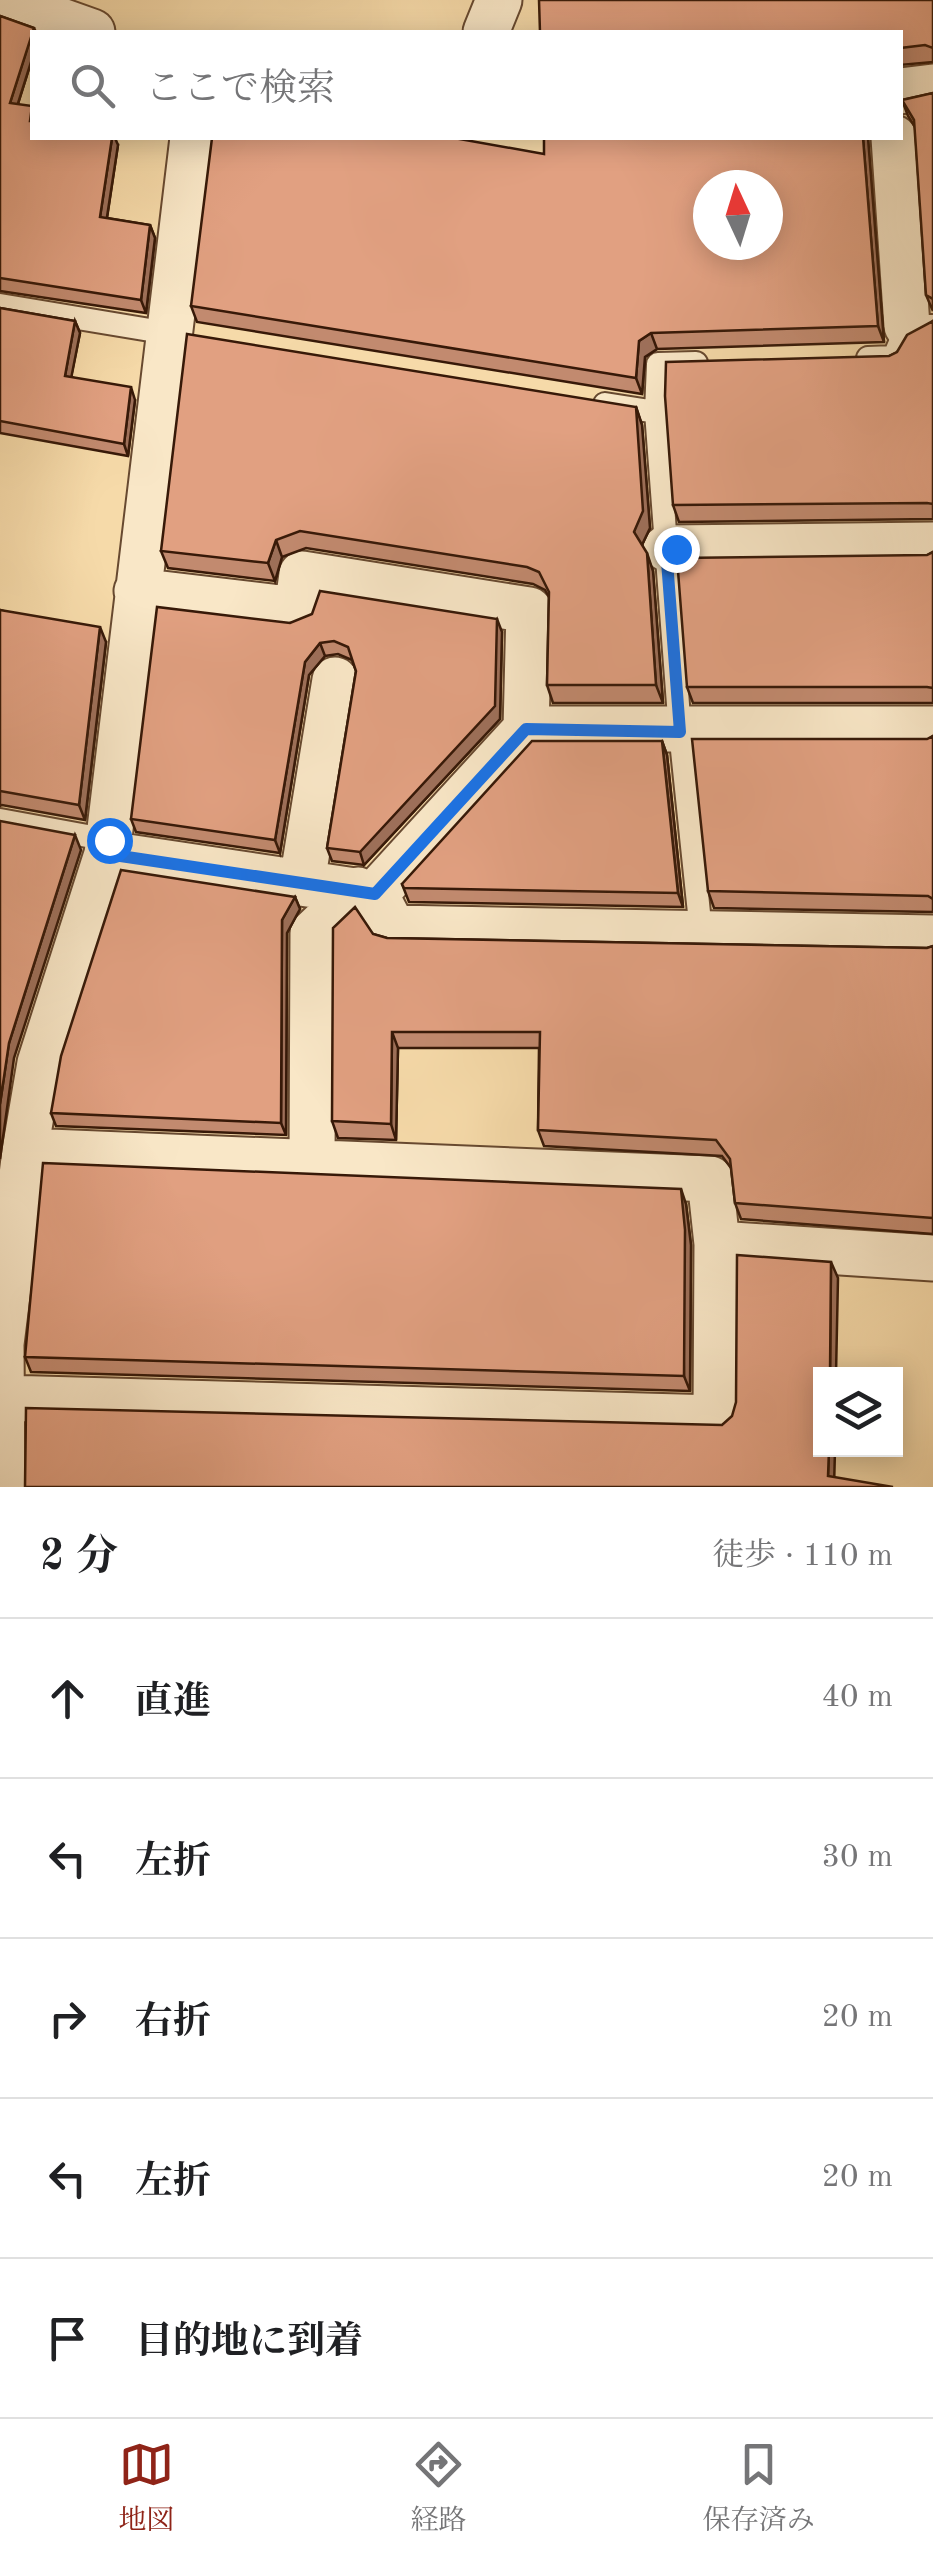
<!DOCTYPE html>
<html lang="ja">
<head>
<meta charset="utf-8">
<style>
  body { margin:0; font-family:"Old Standard TT","Noto Serif JP",serif; background:#f2f2f2; color:#202124 }
  .controls { position:absolute; right:30px; bottom:30px; display:grid; overflow:hidden; border-radius:0px; box-shadow:0 5px 25px #0003 }
  .controls button { width:90px; height:90px; display:grid; place-items:center; padding:0; border:0; border-bottom:2px solid #e0e0e0; background:#fff; color:#202124; font:50px sans-serif }
  .compass { position:absolute; left:693px; top:170px; width:90px; height:90px; border-radius:50%; background:#fff; box-shadow:0 5px 25px #0003; rotate:356deg }
  .stop { position:absolute; width:30px; height:30px; margin:-22px; border:8px solid #1a73e8; border-radius:50%; background:#fff }
  .stop.end { background:#1a73e8; border-color:#fff; box-shadow:0 2px 10px #0008 }
  .list { margin:0; padding:0; list-style:none }
  h2 { display:flex; justify-content:space-between; align-items:center; height:130px; margin:0; padding:0 40px; font-size:42px }
  h2 small { font-size:32px; font-weight:400; color:#757577 }
  .list li { display:grid; grid-template-columns:65px 1fr auto; gap:30px; align-items:center; box-sizing:border-box; height:160px; padding:0 40px; border-top:2px solid #e0e0e0 }
  .list b { display:block; font-size:38px; white-space:nowrap }
  .list em { font-size:32px; font-style:normal; color:#757577 }
  .icon { flex:none; width:55px; height:55px; fill:none; stroke:currentColor; stroke-width:2; stroke-linecap:round; stroke-linejoin:round }
  .map { position:relative; flex:none; width:933px; height:1487px; overflow:hidden }
  .search { position:absolute; background:#fff; box-shadow:0 5px 25px #0003; left:30px; right:30px; top:30px; height:110px; display:flex; align-items:center; gap:25px; box-sizing:border-box; padding:0 35px; border-radius:0px; color:#757577; font-size:38px }
  .sheet { height:930px; background:#fff }
  nav { display:flex; justify-content:space-around; align-items:center; box-sizing:border-box; height:140px; border-top:2px solid #e0e0e0; background:#fff; font-size:28px; color:#757577 }
  nav a { display:grid; justify-items:center; gap:5px }
  nav .on { color:#8f2418 }
  .map>svg:first-child { display:block }
  .lines { fill:none; stroke-linecap:round; stroke-linejoin:round }
  .lane-casing { stroke:#674930; stroke-width:26 }
  .street-casing { stroke:#674930; stroke-width:49 }
  .lane { stroke:#f9e7c7; stroke-width:22 }
  .street { stroke:#f9e7c7; stroke-width:45 }
  .wall { fill:#c28a6f; stroke:#371908; stroke-width:2.5 }
  .shaded-wall { fill:#9e705a; stroke:#371908; stroke-width:2.5 }
  .building { fill:#e1a081; stroke:#371908; stroke-width:2.5; fill-rule:evenodd }
  .route { stroke:#1a73e8; stroke-width:12 }
</style>
</head>
<body>
<div class="map">
<svg width="933" height="1487" viewBox="0 0 933 1487">
  <rect width="100%" height="100%" fill="#f6daa9"/>
  <filter id="stains"><feTurbulence type="fractalNoise" baseFrequency=".002" numOctaves="4"/><feColorMatrix values="0 0 0 0 .2 0 0 0 0 .09 0 0 0 0 .02 0 0 0 .5 -.17"/></filter>
  <radialGradient id="worn" r=".72"><stop offset=".6" stop-color="#630" stop-opacity="0"/><stop offset="1" stop-color="#630" stop-opacity=".3"/></radialGradient>
  <g class="lines">
    <defs>
      <path id="lane" d="M0,305l174,29
        M868,358l26,-1 13,-31h26
        M605,404l51,8 2,-48 38,-1
        M656,412l24,319 21,201
        M0,820l109,20"/>
      <path id="street" d="M2,0l90,32
        M486,32l13,-32
        M900,91l33,-4
        M894,138l13,188
        M666,548l267,-3
        M137,591l160,19 5,-36 227,36 -3,119
        M107,854l268,40 18,34 540,10
        M302,882l33,-202
        M375,894l151,-165h407
        M25,1151l685,28 7,65
        M312,1163l1,-230 45,-43
        M4,1398l712,20 1,-174 216,14
        M2,1487l-1,-143 24,-193 15,-88 67,-209 86,-716"/>
    </defs>
    <use href="#lane" class="lane-casing"/>
    <use href="#street" class="street-casing"/>
    <use href="#lane" class="lane"/>
    <use href="#street" class="street"/>
  </g>
  <path class="wall" d="M933,0v62l-33,3v-33z
    M0,16l34,12 2,4h-4v27l-14,45 14,34 86,7 -11,73 43,7 5,13 -9,75 -146,-22z
    M933,93v218l-7,-16 -11,-168 -7,-11 -6,-16z
    M868,140l16,202 -227,7 -12,8 -3,37 -445,-72 -6,-16 353,-152z
    M0,308l75,13 5,12 -9,44 64,23 -7,56 -128,-23z
    M933,321v198l-254,3 -6,-17 216,-149 8,-4z
    M636,407l6,18 8,103 -8,17 11,26 10,132h-110l-6,-18 2,-88 -4,-7 -12,-6 -227,-36 -24,9 -7,24 -107,-13 -7,-17z
    M933,552v151h-240l-6,-16z
    M0,610l106,32 -21,178 -83,-15 -2,1z
    M290,623l212,9 -2,87 -136,146 -32,-4 -5,-13 29,-177 -4,-11 -14,-6 -13,2 -16,19 -29,178 -144,-21 -5,-13z
    M933,736v176l-219,-4 -6,-17z
    M662,741l5,14 16,152 -274,-5 -7,-18z
    M295,897l5,12 -13,24 -1,202 -230,-9 -5,-13z
    M373,934l14,4 540,10 6,-2v288l-192,-15 -6,-16 -4,-35 -9,-12 -178,-10 -6,-16 1,-82h-141l-2,92 -58,-2 -6,-17z
    M686,1204l5,41 -1,146 -659,-19 -6,-15z"/>
  <path class="shaded-wall" d="M32,33v26l-18,57 -4,-13z
    M112,138h3l3,7 -13,85 -5,-13z
    M863,138h5l16,204 -6,-16z
    M150,225l5,13 -9,75 -5,-13z
    M75,321l5,12 -11,56 -4,-13z
    M651,333l6,16 -12,8 -3,37 -6,-16 3,-37z
    M131,387l4,13 -7,56 -4,-12z
    M636,407l6,18 8,103 -10,21 -6,-17z
    M276,540l6,17 -7,24 -7,-18z
    M647,553l6,18 10,132 -7,-18z
    M497,619l5,13 -2,87 -136,146 -4,-13z
    M100,627l6,15 -21,178 -6,-15z
    M320,643l5,13 -16,19 -29,178 -5,-13 30,-178z
    M662,741l5,14 16,152 -5,-14z
    M75,835l6,15 -67,208 -14,101v-55l9,-61z
    M295,897l5,12 -13,24 -1,202 -5,-12 1,-203z
    M392,1032l6,16 -2,92 -5,-16z
    M681,1189l5,15 5,41 -1,146 -6,-15z
    M831,1262l7,16 -2,96h-6z
    M829,1450h6l-1,37 -6,-11z"/>
  <path class="building" d="M539,0h394v48l-8,-3 -25,3v-16h-360z
    M0,16l34,12 -24,75 22,3 -2,15h2v17h80l-12,79 50,8 -9,75 -141,-22z
    M933,93v206l-7,-4 -12,-175 -12,-20z
    M212,138h242l90,16v-16h319l15,188 -227,7 -12,8 -3,37 -445,-72zM708,185h60v60h-60z
    M0,308l75,13 -10,55 66,11 -7,57 -124,-23z
    M933,321v183l-6,-1 -254,2 -8,-109 1,-34 223,-6 8,-4 10,-17z
    M187,334l449,73 7,104 -9,21 13,21 9,132h-109l2,-93 -10,-20 -12,-5 -227,-36 -24,9 -8,23 -107,-12z
    M933,552v136l-6,-1h-240l-10,-129 250,-3z
    M320,591l177,28 -2,87 -135,146 -33,-4 29,-177 -8,-24 -14,-6 -14,2 -15,19 -30,178 -144,-21 26,-212 133,16 22,-9z
    M0,610l100,17 -21,178 -79,-14z
    M933,736v163l-5,-3 -220,-5 -16,-152h235z
    M532,741h130l16,152 -274,-5 -2,-4z
    M0,821l75,14 -66,208 -9,61z
    M121,870l174,27 -13,23 -1,203 -230,-10 10,-57z
    M355,907l18,27 14,4 540,10 6,-2v272l-198,-15 -5,-44 -14,-19 -178,-10 2,-98h-148l-1,92 -59,-3 1,-193z
    M43,1163l638,26 4,41 -1,146 -659,-19z
    M737,1255l94,7 -1,112h-10v76h9l-1,26 65,11h-868l1,-79 696,17 10,-9 4,-14z"/>
  <g class="lines">
    <path class="route" d="M109,840l-2,14 268,40 151,-165 154,3 -14,-184 10,1"/>
  </g>
  <rect width="100%" height="100%" filter="url(#stains)"/>
  <rect width="100%" height="100%" fill="url(#worn)"/>
</svg>
<div class="controls">
<button><svg class="icon" aria-label="layers" viewBox="0 0 24 24"><path d="M12 4l9 5-9 5-9-5zM3 14l9 5 9-5"/></svg></button>
</div>
<svg class="compass" viewBox="-18 -18 36 36"><path d="M0-13l5 13h-10z" fill="#e53935"/><path d="M0 13l5-13h-10z" fill="#757577"/></svg>
<div class="stop" style="left:109px;top:840px"></div>
<div class="stop end" style="left:676px;top:549px"></div>
<div class="search"><svg class="icon" aria-label="search" viewBox="0 0 24 24"><circle cx="10" cy="10" r="6"/><path d="M15 15l6 6"/></svg>ここで検索</div>
</div>
<section class="sheet">
<h2>2 分<small>徒歩 · 110 m</small></h2>
<ul class="list">
<li><svg class="icon" aria-label="ahead" viewBox="0 0 24 24"><path d="M12 20V5M6 11l6-6 6 6"/></svg><div><b>直進</b></div><em>40 m</em></li>
<li><svg class="icon" aria-label="left" viewBox="0 0 24 24"><path d="M17 20v-9H6M10 6l-5 5 5 5"/></svg><div><b>左折</b></div><em>30 m</em></li>
<li><svg class="icon" aria-label="right" viewBox="0 0 24 24"><path d="M7 20v-9h11M14 6l5 5-5 5"/></svg><div><b>右折</b></div><em>20 m</em></li>
<li><svg class="icon" aria-label="left" viewBox="0 0 24 24"><path d="M17 20v-9H6M10 6l-5 5 5 5"/></svg><div><b>左折</b></div><em>20 m</em></li>
<li><svg class="icon" aria-label="arrive" viewBox="0 0 24 24"><path d="M6 21V4h12l-3 4 3 4H6"/></svg><div><b>目的地に到着</b></div></li>
</ul>
</section>
<nav>
<a class="on"><svg class="icon" aria-label="map" viewBox="0 0 24 24"><path d="M3 6l6-2 6 2 6-2v14l-6 2-6-2-6 2zM9 4v14M15 6v14"/></svg>地図</a>
<a><svg class="icon" aria-label="directions" viewBox="0 0 24 24"><path d="M12 3l9 9-9 9-9-9zM9 14v-3h6M13 9l2 2-2 2"/></svg>経路</a>
<a><svg class="icon" aria-label="saved" viewBox="0 0 24 24"><path d="M7 4h10v16l-5-4-5 4z"/></svg>保存済み</a>
</nav>
</body>
</html>
